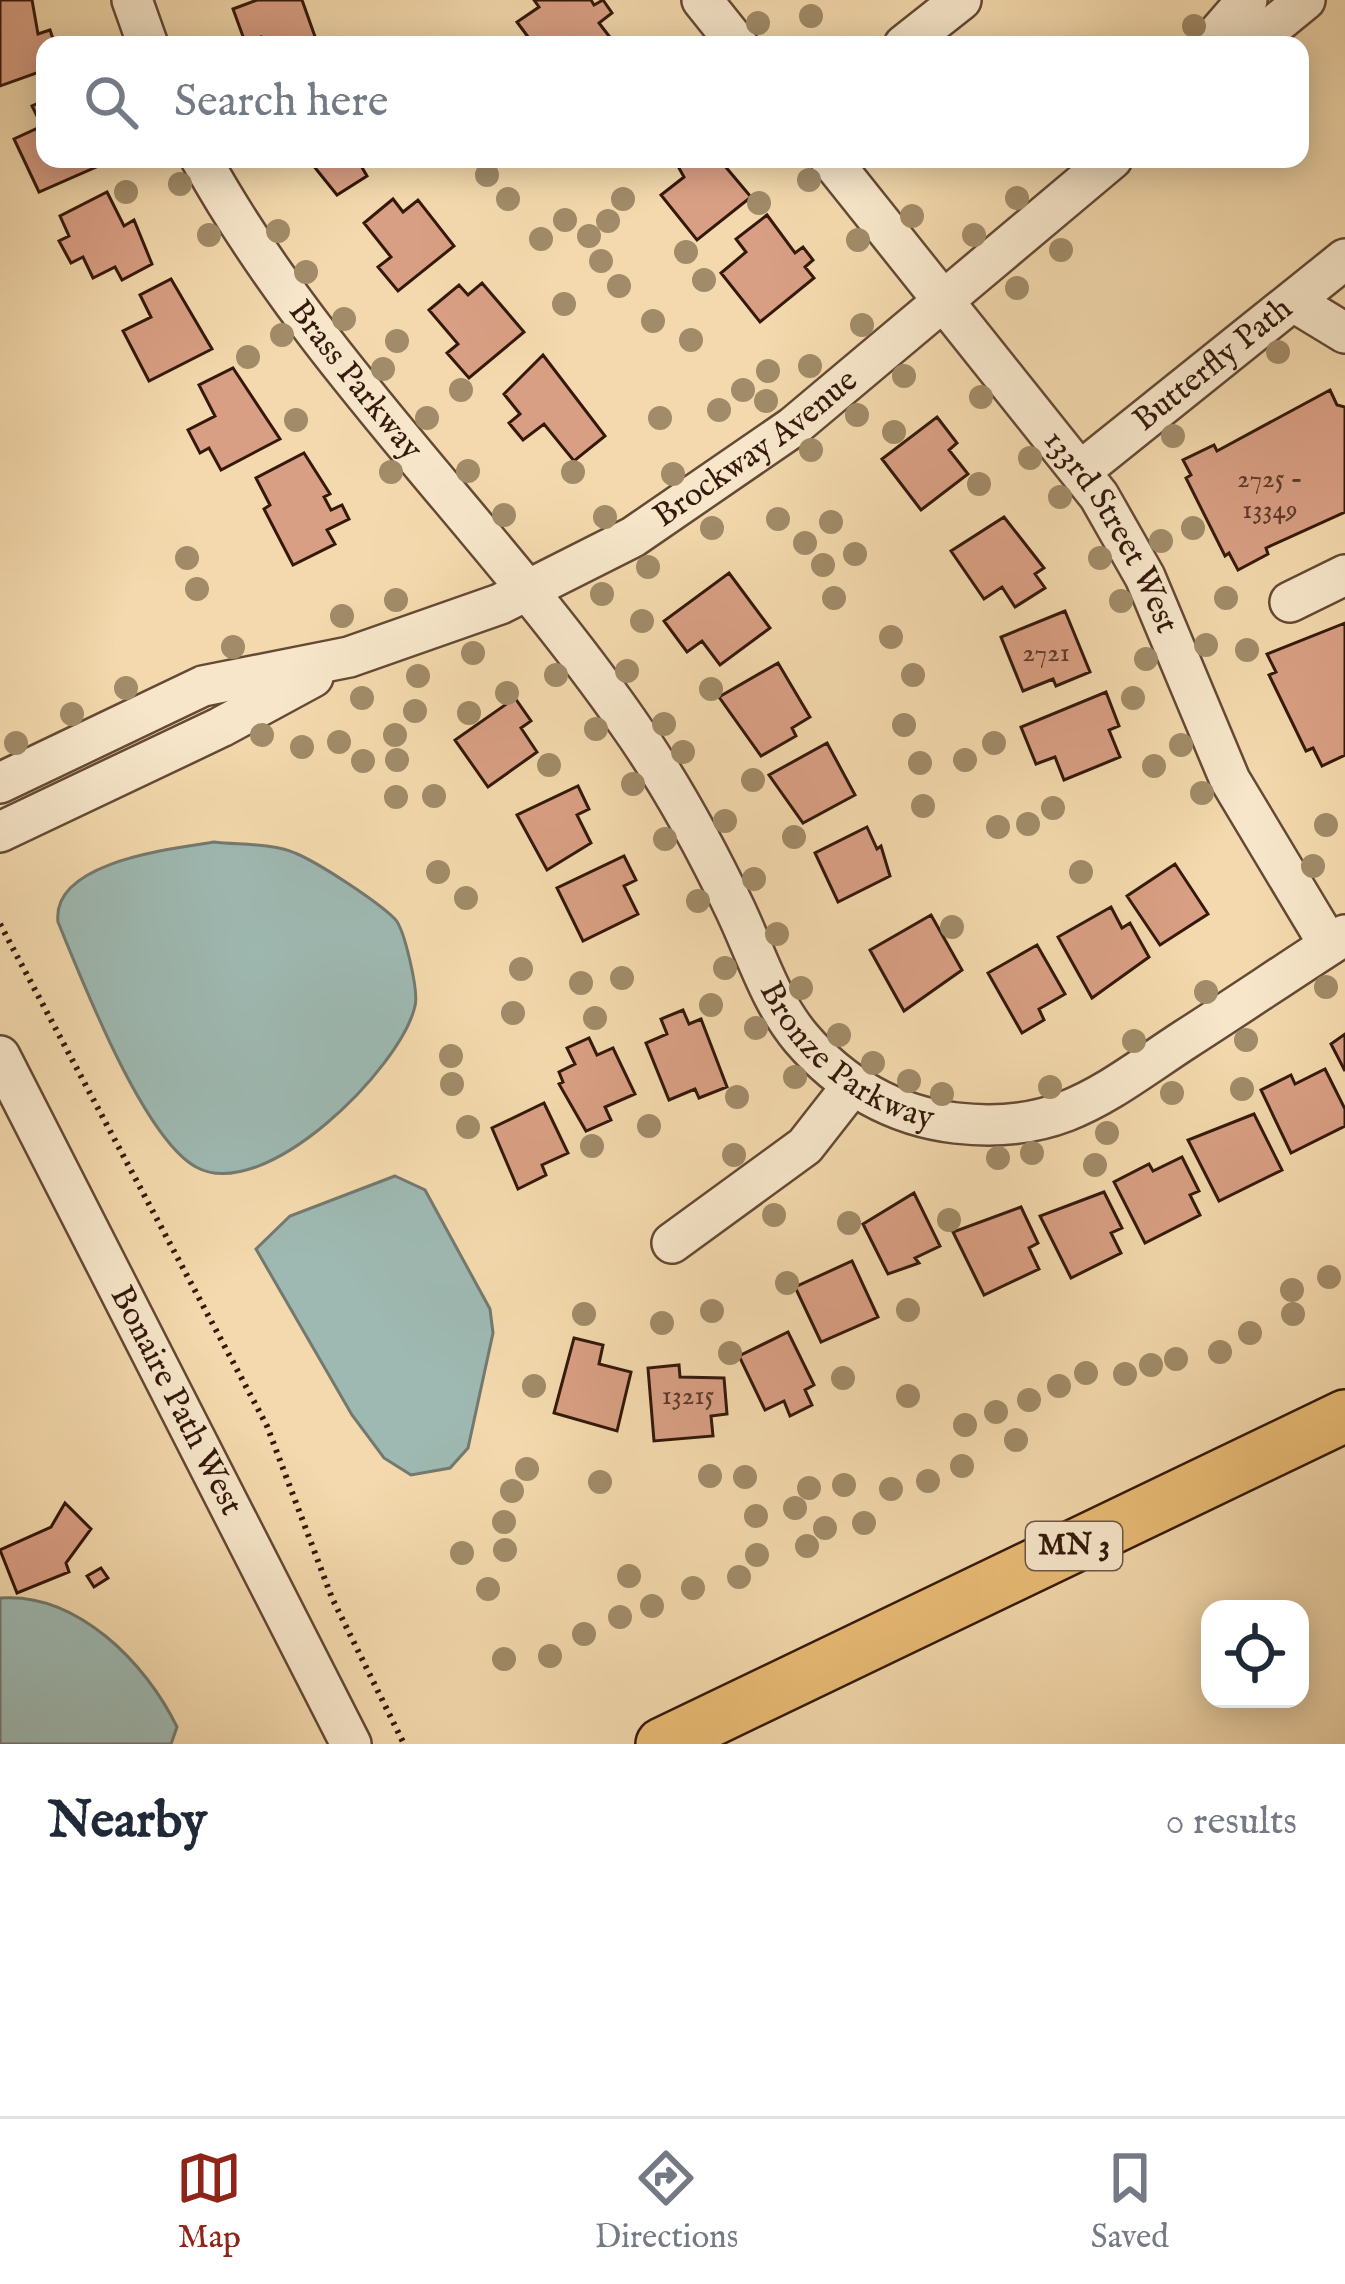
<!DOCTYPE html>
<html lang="en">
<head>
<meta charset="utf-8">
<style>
  body { margin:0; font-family:"IM FELL English",serif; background:#f2f2f3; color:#1f2937 }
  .controls { position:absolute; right:36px; bottom:36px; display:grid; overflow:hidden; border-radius:24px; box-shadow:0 6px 30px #0003 }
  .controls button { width:108px; height:108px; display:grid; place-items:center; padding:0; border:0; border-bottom:3px solid #e0e1e3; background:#fff; color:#1f2937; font:60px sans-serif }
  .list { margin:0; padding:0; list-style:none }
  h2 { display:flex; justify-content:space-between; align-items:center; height:156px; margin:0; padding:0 48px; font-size:51px }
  h2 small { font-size:39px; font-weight:400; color:#747a83 }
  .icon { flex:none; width:66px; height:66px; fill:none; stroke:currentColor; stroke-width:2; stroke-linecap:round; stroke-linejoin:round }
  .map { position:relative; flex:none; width:1345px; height:1744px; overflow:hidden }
  .search { position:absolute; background:#fff; box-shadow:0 6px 30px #0003; left:36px; right:36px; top:36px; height:132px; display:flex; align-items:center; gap:30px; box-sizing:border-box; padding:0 42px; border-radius:24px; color:#747a83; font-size:45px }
  .sheet { height:372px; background:#fff }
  nav { display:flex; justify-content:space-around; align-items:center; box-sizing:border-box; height:168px; border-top:3px solid #e0e1e3; background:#fff; font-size:33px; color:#747a83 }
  nav a { display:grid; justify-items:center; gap:6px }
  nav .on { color:#8f2418 }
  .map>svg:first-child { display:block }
  .water { fill:#9eb9b2; stroke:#74796f; stroke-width:3 }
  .building { fill:#d99f84; stroke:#34190b; stroke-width:3 }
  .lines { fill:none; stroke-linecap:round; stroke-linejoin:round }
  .minor-casing { stroke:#644934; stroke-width:44 }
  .major-casing { stroke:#34190b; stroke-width:56 }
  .path { stroke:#34190b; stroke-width:6; stroke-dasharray:3 6; stroke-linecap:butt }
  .minor { stroke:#f7e6ca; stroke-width:39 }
  .major { stroke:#eabc76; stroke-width:51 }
  .tree { fill:#a18b68 }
  .labels { text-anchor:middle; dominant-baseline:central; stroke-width:9; stroke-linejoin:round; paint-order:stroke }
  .number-label { font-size:27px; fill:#5d3a29 }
  .shield { fill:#f7e6ca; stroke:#6e5644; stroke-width:3 }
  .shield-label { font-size:30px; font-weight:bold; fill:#34190b }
  .street-label { font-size:33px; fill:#34190b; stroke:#f7e6ca }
</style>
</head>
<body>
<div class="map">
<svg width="1345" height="1744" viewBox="0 0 1345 1744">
  <rect width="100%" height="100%" fill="#f3d9ad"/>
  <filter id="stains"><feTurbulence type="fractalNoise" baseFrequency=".00167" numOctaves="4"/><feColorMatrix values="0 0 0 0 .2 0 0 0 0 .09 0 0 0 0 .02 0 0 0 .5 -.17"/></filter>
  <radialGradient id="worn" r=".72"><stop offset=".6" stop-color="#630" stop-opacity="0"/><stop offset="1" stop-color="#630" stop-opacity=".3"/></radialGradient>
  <path class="water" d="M214,842c24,3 59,1 81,11 24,10 82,48 100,66 9,9 24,72 20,87 -14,62 -151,199 -219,161 -53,-29 -114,-187 -138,-245 -7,-60 112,-73 156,-80z
    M395,1176l30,14 65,119 3,24 -25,115 -18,20 -39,7 -27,-17 -32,-43 -96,-166 34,-33z
    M0,1598c77,-6 146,65 177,129l-6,17h-171z"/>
  <path class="building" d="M0,0h32l6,34 12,-4 5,15h-10v25l-45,16z
    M257,0h45l16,45h-54l-3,-8 -16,5 -12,-33z
    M534,0h57l3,5 9,-5 9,13 -13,10 10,13 -13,9h-62l-17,-23 22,-15z
    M45,100v59h56l2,5 -64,28 -25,-53 28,-13 -10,-20z
    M308,159h49l10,17 -30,19z
    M719,159l32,38 -54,43 -36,-45 23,-18 -10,-18z
    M107,192l17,34 10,-6 18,44 -30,16 -7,-13 -22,11 -10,-21 -12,6 -12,-22 10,-5 -9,-20z
    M393,199l10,13 15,-12 36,46 -56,45 -20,-24 13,-10 -27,-34z
    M767,215l28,38 8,-6 10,13 -8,7 9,11 -54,44 -39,-49 25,-21 -10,-13z
    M171,279l41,70 -63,32 -26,-50 28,-14 -11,-22z
    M482,283l42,49 -55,46 -22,-25 11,-9 -29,-34 30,-25 9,10z
    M543,355l62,81 -31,25 -30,-37 -21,16 -14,-17 11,-9 -16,-20z
    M233,368l47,71 -59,31 -12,-22 -9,5 -12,-23 27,-14 -16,-31z
    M1330,390l7,15 8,2v105l-79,36 2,6 -30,16 -9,-17 -4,3 -39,-78 5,-3 -8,-15 31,-15 3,6z
    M937,417l20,26 -8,7 19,24 -47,36 -39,-51z
    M304,453l26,41 -6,3 7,13 11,-5 7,14 -22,11 8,14 -42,21 -29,-56 6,-4 -14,-27z
    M1004,517l40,51 -9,6 10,14 -30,19 -13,-20 -18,12 -33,-48z
    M729,573l41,55 -50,37 -18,-24 -15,11 -23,-31z
    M1065,611l25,61 -34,14 -3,-7 -30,12 -22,-54z
    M1345,623v132l-23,11 -9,-18 -7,3 -37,-76 7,-3 -9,-18z
    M778,663l32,54 -18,11 4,8 -35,20 -42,-59z
    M1106,692l13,34 -10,4 11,27 -56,23 -9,-23 -19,7 -15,-37z
    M515,698l16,23 -10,7 16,24 -49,35 -33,-47z
    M827,743l28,52 -52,28 -34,-48z
    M578,786l11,23 -12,6 14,28 -44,27 -30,-55z
    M867,827l10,22 4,-3 9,30 -52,26 -23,-49z
    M624,856l12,24 -12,6 14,28 -55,27 -26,-53z
    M1175,864l33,50 -48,31 -33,-49z
    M1111,907l11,21 8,-5 19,34 -57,41 -34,-61z
    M931,915l31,55 -58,41 -34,-61z
    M1037,945l28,49 -26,15 5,11 -22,13 -34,-60z
    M683,1010l6,14 12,-5 26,68 -28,11 -4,-9 -26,11 -23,-57 21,-9 -6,-15z
    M1345,1034v37l-14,-27z
    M589,1038l8,17 16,-7 22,46 -30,13 6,13 -25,11 -27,-47 4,-2 -4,-10 16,-8 -8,-16z
    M1325,1069l20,40v17l-54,27 -30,-63 30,-15 4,9z
    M544,1103l24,50 -26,12 4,10 -28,14 -26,-61z
    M1254,1114l28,56 -63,31 -31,-61z
    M1182,1157l17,34 -9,4 10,20 -55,28 -31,-61 35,-18 4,7z
    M1104,1192l18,36 -11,5 10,20 -50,25 -31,-62z
    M914,1193l26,53 -25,12 4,5 -31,11 -25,-50z
    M1021,1207l17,36 -9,5 10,21 -55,26 -31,-63z
    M852,1261l26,56 -57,25 -26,-55z
    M788,1332l26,53 -9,5 7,15 -22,11 -6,-15 -19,9 -26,-54z
    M574,1338l29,7 -4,19 32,8 -14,59 -63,-18z
    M679,1365l1,12 44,1 3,36 -16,2 2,20 -59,5 -6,-73z
    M65,1503l26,26 -25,34 3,9 -52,21 -17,-43 51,-23z
    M101,1568l7,10 -14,9 -7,-11z"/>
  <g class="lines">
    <defs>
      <g id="minor">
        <path d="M132,0l16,45"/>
        <path d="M702,0l36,45"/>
        <path d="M904,45l57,-45"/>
        <path d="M1208,45l39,-45"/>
        <path d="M1250,45l55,-45"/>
        <path id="s1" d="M201,159c114,206 292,370 426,562 42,59 77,123 108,188 21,44 35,92 66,129 40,47 93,78 155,85 104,12 149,-31 230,-84 53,-34 106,-70 159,-104"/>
        <path id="s2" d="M830,159l269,337 46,81 85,203 99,165"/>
        <path d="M1294,302l51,31"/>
        <path id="s3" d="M1082,470l263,-211"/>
        <path d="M1290,602l55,-27"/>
        <path id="s4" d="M0,783l203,-97 146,-29 151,-53 133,-67 160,-110 319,-268"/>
        <path d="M0,832l221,-105 92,-50"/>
        <path id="s5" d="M0,1056l351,688"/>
        <path d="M672,1243l133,-97 47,-60"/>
      </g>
      <path id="major" d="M662,1744l683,-328"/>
    </defs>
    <use href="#minor" class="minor-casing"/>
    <use href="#major" class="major-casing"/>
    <path class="path" d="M0,924l267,502 65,172 72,146"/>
    <use href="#minor" class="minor"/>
    <use href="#major" class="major"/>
  </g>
  <g class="tree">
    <circle cx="811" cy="16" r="12"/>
    <circle cx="758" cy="23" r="12"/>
    <circle cx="1194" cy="26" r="12"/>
    <circle cx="487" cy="175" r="12"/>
    <circle cx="809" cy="180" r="12"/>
    <circle cx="180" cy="184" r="12"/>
    <circle cx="126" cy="192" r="12"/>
    <circle cx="1017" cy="198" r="12"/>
    <circle cx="508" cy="199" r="12"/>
    <circle cx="623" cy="199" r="12"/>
    <circle cx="759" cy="203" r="12"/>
    <circle cx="912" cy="216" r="12"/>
    <circle cx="565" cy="220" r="12"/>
    <circle cx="608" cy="221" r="12"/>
    <circle cx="278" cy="231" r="12"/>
    <circle cx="209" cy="235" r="12"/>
    <circle cx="974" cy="235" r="12"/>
    <circle cx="589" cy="236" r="12"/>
    <circle cx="541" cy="239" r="12"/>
    <circle cx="858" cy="240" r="12"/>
    <circle cx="1061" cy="250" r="12"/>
    <circle cx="686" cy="252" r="12"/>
    <circle cx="601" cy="261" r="12"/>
    <circle cx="306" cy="272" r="12"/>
    <circle cx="704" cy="280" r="12"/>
    <circle cx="619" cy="286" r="12"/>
    <circle cx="1017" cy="288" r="12"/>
    <circle cx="564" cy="304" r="12"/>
    <circle cx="344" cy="319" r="12"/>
    <circle cx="653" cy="321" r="12"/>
    <circle cx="862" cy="325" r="12"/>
    <circle cx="282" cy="335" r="12"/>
    <circle cx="691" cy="340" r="12"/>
    <circle cx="397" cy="341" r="12"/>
    <circle cx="1278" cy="352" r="12"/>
    <circle cx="248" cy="357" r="12"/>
    <circle cx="810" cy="366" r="12"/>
    <circle cx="383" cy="369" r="12"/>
    <circle cx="768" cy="371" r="12"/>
    <circle cx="904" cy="376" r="12"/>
    <circle cx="461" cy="390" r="12"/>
    <circle cx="743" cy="390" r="12"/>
    <circle cx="981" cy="397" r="12"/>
    <circle cx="766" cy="401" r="12"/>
    <circle cx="719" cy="410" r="12"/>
    <circle cx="857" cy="415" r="12"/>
    <circle cx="427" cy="418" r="12"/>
    <circle cx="660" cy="418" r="12"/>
    <circle cx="296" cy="420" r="12"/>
    <circle cx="894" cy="432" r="12"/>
    <circle cx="1173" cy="436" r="12"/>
    <circle cx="811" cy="450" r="12"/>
    <circle cx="1030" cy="458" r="12"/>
    <circle cx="468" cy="471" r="12"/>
    <circle cx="391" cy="472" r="12"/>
    <circle cx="573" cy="472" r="12"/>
    <circle cx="673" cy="474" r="12"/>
    <circle cx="979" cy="484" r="12"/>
    <circle cx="1060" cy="497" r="12"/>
    <circle cx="504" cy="515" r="12"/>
    <circle cx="605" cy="517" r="12"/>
    <circle cx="778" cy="519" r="12"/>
    <circle cx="831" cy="522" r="12"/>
    <circle cx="712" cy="528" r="12"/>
    <circle cx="1193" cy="528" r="12"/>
    <circle cx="1161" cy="541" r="12"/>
    <circle cx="805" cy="543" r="12"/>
    <circle cx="855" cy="554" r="12"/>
    <circle cx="187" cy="558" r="12"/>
    <circle cx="1100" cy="558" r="12"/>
    <circle cx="823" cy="565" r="12"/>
    <circle cx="648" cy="567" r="12"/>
    <circle cx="197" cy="589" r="12"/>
    <circle cx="602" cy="594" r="12"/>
    <circle cx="834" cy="598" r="12"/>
    <circle cx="1226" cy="598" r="12"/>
    <circle cx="396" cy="600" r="12"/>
    <circle cx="1121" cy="601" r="12"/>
    <circle cx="342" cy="616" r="12"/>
    <circle cx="642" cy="621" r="12"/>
    <circle cx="891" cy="637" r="12"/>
    <circle cx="1206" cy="645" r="12"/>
    <circle cx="233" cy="647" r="12"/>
    <circle cx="1247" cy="650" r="12"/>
    <circle cx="473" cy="653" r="12"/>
    <circle cx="1146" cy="659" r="12"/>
    <circle cx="627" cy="671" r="12"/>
    <circle cx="556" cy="675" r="12"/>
    <circle cx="913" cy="675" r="12"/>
    <circle cx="418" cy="676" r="12"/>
    <circle cx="126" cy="688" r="12"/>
    <circle cx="711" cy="689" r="12"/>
    <circle cx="507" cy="693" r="12"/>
    <circle cx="362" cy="698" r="12"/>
    <circle cx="1133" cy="698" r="12"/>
    <circle cx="415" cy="711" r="12"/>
    <circle cx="469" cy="713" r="12"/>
    <circle cx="72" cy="714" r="12"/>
    <circle cx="664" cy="724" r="12"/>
    <circle cx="904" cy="725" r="12"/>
    <circle cx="596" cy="729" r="12"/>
    <circle cx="262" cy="735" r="12"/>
    <circle cx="395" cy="735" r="12"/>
    <circle cx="339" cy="742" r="12"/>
    <circle cx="16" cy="743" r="12"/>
    <circle cx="994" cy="743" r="12"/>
    <circle cx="1181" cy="745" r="12"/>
    <circle cx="302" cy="747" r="12"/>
    <circle cx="683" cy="752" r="12"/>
    <circle cx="397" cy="760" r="12"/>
    <circle cx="965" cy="760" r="12"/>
    <circle cx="363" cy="761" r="12"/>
    <circle cx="920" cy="763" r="12"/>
    <circle cx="549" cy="765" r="12"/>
    <circle cx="1154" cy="766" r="12"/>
    <circle cx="753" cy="780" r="12"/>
    <circle cx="633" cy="784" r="12"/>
    <circle cx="1202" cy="793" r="12"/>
    <circle cx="434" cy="796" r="12"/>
    <circle cx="396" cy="797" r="12"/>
    <circle cx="923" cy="806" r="12"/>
    <circle cx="1053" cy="808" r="12"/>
    <circle cx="725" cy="821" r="12"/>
    <circle cx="1028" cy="824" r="12"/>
    <circle cx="1326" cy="825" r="12"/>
    <circle cx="998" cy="827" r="12"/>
    <circle cx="794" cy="837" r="12"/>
    <circle cx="665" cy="839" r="12"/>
    <circle cx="1313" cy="866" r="12"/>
    <circle cx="438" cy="872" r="12"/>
    <circle cx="1081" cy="872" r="12"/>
    <circle cx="754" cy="879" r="12"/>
    <circle cx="466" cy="898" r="12"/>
    <circle cx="698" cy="901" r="12"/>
    <circle cx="952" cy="927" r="12"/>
    <circle cx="777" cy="934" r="12"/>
    <circle cx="725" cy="968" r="12"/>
    <circle cx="521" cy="969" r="12"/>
    <circle cx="622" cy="978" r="12"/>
    <circle cx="581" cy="983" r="12"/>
    <circle cx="1326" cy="987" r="12"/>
    <circle cx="801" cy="988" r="12"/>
    <circle cx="1206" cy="992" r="12"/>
    <circle cx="711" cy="1005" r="12"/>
    <circle cx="513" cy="1013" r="12"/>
    <circle cx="595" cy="1018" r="12"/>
    <circle cx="756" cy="1028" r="12"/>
    <circle cx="839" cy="1035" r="12"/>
    <circle cx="1246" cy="1040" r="12"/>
    <circle cx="1134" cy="1041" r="12"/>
    <circle cx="451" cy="1056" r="12"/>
    <circle cx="873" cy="1063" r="12"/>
    <circle cx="795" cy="1077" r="12"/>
    <circle cx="909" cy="1081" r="12"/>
    <circle cx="452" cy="1084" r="12"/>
    <circle cx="1050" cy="1087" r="12"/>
    <circle cx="1242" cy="1089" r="12"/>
    <circle cx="1172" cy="1093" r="12"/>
    <circle cx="942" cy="1094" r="12"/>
    <circle cx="737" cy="1097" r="12"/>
    <circle cx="649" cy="1126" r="12"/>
    <circle cx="468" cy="1127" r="12"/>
    <circle cx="1107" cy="1133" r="12"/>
    <circle cx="592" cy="1146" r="12"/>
    <circle cx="1032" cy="1153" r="12"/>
    <circle cx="734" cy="1155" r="12"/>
    <circle cx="998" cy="1158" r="12"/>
    <circle cx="1095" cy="1165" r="12"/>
    <circle cx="774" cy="1215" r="12"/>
    <circle cx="949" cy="1220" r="12"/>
    <circle cx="849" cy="1223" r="12"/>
    <circle cx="1329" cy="1277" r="12"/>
    <circle cx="787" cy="1283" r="12"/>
    <circle cx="1292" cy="1290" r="12"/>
    <circle cx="908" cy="1310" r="12"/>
    <circle cx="712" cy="1311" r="12"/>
    <circle cx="584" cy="1314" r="12"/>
    <circle cx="1293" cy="1314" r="12"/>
    <circle cx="662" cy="1323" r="12"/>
    <circle cx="1250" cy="1333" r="12"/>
    <circle cx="1220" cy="1352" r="12"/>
    <circle cx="730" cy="1353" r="12"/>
    <circle cx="1176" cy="1359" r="12"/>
    <circle cx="1151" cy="1365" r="12"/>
    <circle cx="1086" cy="1373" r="12"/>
    <circle cx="1125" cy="1374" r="12"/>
    <circle cx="843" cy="1378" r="12"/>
    <circle cx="534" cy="1386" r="12"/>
    <circle cx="1059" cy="1386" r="12"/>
    <circle cx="908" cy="1396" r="12"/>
    <circle cx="1029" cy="1400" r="12"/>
    <circle cx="996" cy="1412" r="12"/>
    <circle cx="965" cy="1425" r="12"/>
    <circle cx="1016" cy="1440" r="12"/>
    <circle cx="962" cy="1466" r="12"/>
    <circle cx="527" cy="1469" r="12"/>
    <circle cx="710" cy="1476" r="12"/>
    <circle cx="745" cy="1477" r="12"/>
    <circle cx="928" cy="1481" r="12"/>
    <circle cx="600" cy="1482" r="12"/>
    <circle cx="844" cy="1485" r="12"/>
    <circle cx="809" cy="1488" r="12"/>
    <circle cx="891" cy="1489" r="12"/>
    <circle cx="512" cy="1491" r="12"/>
    <circle cx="795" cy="1508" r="12"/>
    <circle cx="756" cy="1516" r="12"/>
    <circle cx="504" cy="1522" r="12"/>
    <circle cx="864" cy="1523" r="12"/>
    <circle cx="825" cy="1528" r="12"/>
    <circle cx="807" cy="1546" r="12"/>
    <circle cx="505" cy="1550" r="12"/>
    <circle cx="462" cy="1553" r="12"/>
    <circle cx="757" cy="1555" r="12"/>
    <circle cx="629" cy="1576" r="12"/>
    <circle cx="739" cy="1577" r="12"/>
    <circle cx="693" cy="1588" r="12"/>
    <circle cx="488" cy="1589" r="12"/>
    <circle cx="652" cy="1606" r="12"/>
    <circle cx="620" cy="1617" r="12"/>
    <circle cx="584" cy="1634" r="12"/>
    <circle cx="550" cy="1656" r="12"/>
    <circle cx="504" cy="1659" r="12"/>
  </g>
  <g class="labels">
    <g class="number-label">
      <text x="1270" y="480">2725 -<tspan x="1270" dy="31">13349</tspan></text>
      <text x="1046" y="654">2721</text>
      <text x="688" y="1397">13215</text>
    </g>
    <rect class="shield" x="1026" y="1522" width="96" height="48" rx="9"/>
    <g class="shield-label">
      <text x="1074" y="1546">MN 3</text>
    </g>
    <g class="street-label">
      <text stroke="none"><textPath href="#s3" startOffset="168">Butterfly Path</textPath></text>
      <text stroke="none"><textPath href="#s1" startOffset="270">Brass Parkway</textPath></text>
      <text stroke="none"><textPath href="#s4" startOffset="834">Brockway Avenue</textPath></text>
      <text stroke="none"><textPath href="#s2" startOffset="468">133rd Street West</textPath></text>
      <text stroke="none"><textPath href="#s1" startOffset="1116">Bronze Parkway</textPath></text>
      <text stroke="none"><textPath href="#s5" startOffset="387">Bonaire Path West</textPath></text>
    </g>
  </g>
  <rect width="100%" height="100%" filter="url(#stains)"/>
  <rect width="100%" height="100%" fill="url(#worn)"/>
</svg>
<div class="controls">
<button><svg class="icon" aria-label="locate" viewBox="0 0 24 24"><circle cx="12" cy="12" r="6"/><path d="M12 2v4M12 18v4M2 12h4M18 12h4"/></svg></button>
</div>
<div class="search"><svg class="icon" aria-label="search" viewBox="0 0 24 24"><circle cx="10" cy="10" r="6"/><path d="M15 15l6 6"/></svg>Search here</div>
</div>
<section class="sheet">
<h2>Nearby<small>0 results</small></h2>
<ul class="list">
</ul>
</section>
<nav>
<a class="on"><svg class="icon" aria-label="map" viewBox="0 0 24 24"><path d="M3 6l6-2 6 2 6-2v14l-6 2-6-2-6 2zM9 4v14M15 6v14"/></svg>Map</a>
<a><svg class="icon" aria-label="directions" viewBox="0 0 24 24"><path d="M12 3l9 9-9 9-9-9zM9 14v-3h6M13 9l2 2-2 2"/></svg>Directions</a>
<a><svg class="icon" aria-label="saved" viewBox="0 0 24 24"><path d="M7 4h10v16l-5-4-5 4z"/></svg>Saved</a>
</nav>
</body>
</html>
